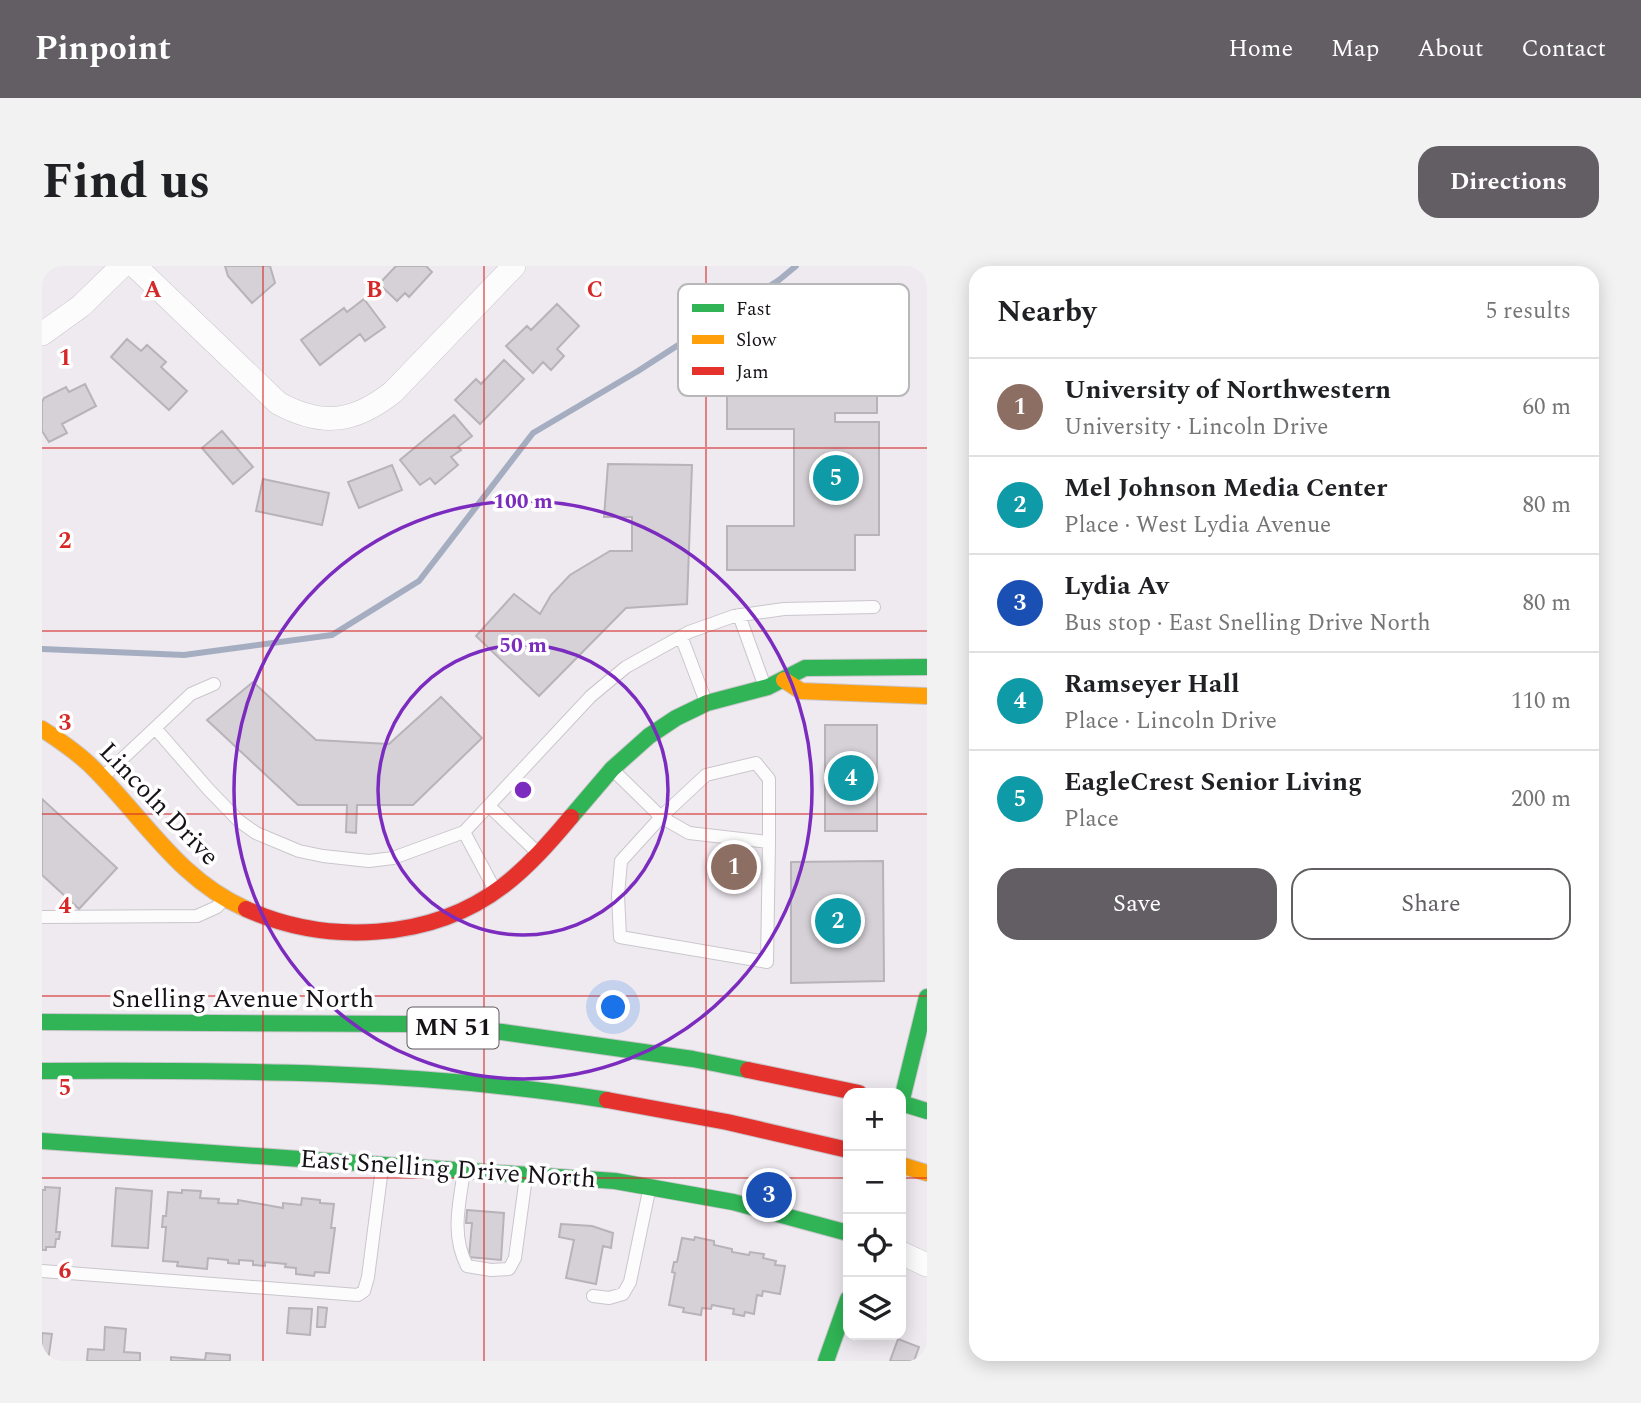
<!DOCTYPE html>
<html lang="en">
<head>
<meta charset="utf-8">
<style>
  body { margin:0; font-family:Spectral,serif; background:#f2f2f2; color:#202124 }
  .controls { position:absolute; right:21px; bottom:21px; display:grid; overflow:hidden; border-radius:14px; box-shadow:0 4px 18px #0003 }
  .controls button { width:63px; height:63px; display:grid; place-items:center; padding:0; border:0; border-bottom:2px solid #e0e0e0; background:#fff; color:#202124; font:35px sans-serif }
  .you { position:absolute; left:572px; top:742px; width:24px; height:24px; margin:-18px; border:5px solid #fff; border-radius:50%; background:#1a73e8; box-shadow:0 0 0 10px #1a73e833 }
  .badge { display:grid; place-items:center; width:46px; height:46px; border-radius:50%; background:#625e63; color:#fff; font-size:23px; font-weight:700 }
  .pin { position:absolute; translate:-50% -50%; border:4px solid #fff; box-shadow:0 2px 7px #0006 }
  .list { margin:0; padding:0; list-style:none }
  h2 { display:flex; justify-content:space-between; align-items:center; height:91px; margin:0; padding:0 28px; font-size:30px }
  h2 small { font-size:23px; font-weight:400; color:#757577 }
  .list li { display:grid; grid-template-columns:46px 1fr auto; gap:21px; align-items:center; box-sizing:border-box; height:98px; padding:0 28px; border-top:2px solid #e0e0e0 }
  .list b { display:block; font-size:26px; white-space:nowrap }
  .list p { margin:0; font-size:23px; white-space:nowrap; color:#757577 }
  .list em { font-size:23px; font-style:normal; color:#757577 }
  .actions { display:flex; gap:14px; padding:21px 28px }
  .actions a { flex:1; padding:16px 0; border:2px solid #625e63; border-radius:21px; text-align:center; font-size:24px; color:#625e63 }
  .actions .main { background:#625e63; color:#fff }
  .icon { flex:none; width:38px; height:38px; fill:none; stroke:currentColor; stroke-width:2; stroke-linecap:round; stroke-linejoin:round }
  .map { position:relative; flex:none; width:885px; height:1095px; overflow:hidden; border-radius:21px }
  header { display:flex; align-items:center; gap:42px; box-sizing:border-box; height:98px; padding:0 35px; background:#625e63; color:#fff }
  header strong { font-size:33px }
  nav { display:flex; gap:38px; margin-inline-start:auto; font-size:24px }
  .intro { display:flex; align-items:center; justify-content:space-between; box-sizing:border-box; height:168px; padding:0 42px }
  h1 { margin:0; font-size:49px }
  .button { padding:18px 32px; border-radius:21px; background:#625e63; color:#fff; font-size:24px; font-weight:700 }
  main { display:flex; gap:42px; padding:0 42px }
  aside { flex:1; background:#fff; border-radius:21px; box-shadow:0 4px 18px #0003 }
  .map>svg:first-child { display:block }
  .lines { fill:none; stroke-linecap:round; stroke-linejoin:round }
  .stream { stroke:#a5aec1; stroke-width:6 }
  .building { fill:#d5d1d6; stroke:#b7b3b8; stroke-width:2 }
  .lane-casing { stroke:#cac6cc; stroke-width:14 }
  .street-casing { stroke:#cac6cc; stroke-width:24 }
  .fast-casing { stroke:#cac6cc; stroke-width:18 }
  .slow-casing { stroke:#cac6cc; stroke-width:18 }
  .jam-casing { stroke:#cac6cc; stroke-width:18 }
  .lane { stroke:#fdfcfd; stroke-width:12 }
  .street { stroke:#fdfcfd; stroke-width:23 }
  .fast { stroke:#30b455; stroke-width:16 }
  .slow { stroke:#ff9f0a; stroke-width:16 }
  .jam { stroke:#e5322d; stroke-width:16 }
  .grid { fill:none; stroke:#d62828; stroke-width:2; stroke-opacity:0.55 }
  .ring { fill:none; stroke:#7b2cbf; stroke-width:3.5 }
  .labels { text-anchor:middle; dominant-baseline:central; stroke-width:7; stroke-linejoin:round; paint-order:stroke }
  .shield { fill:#fff; stroke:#5c595d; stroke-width:2 }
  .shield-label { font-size:24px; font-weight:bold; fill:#161217 }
  .street-label { font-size:26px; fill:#161217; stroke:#fff }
  .key { fill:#fff; stroke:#b9b8b9; stroke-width:2 }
  .key-label { font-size:19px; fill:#161217 }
  .grid-label { font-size:23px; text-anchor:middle; font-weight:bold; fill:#d62828; stroke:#fff; stroke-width:7; stroke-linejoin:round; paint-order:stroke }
  .centre { fill:#7b2cbf; stroke:#fff; stroke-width:3.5 }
  .ring-label { font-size:21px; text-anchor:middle; font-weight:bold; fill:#7b2cbf; stroke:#fff; stroke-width:7; stroke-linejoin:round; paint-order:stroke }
</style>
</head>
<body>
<header>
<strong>Pinpoint</strong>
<nav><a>Home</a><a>Map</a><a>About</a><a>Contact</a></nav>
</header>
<div class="intro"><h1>Find us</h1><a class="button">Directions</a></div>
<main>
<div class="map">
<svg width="885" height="1095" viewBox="0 0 885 1095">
  <rect width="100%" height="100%" fill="#efeaf0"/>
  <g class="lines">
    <path class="stream" d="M0,383l142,6 148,-20 87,-54 114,-148 105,-62 141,-91 17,-14"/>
  </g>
  <path class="building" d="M183,0h45l5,17 -23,20 -24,-27z
    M354,0h30l6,6 -23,25 -4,-4 -8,8 -18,-17z
    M322,33l21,28 -20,14 -5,-7 -40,31 -19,-25 43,-32 3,4z
    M515,38l22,22 -22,23 7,7 -13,14 -8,-8 -10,11 -27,-27 21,-20 4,4z
    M780,46h55v101h-42v9h44v113h-24v35h-128v-44h67v-97h-67v-50h95z
    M85,73l14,12 6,-6 19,17 -5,5 26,24 -18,19 -58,-53z
    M462,94l20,19 -44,45 -25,-24 21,-21 5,5z
    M43,118l11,22 -34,18 5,9 -18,9 -7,-11v-29l2,-4 22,-11 3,5z
    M412,149l18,21 -14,11 3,3 -10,7 7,8 -23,19 -5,-6 -10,7 -20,-25z
    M180,165l31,36 -20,17 -31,-36z
    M566,198l84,1 -5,139 -61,4 -87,88 -63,-60 38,-42 26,20 11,-19 19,-20 40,-24h22v-34h-28z
    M350,199l10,25 -43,18 -11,-26z
    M221,213l66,14 -7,32 -66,-14z
    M211,416l63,58 73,4 52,-47 41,41 -69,67h-56l-1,28 -10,-1 1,-27h-49l-91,-85z
    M783,459h52v106h-52z
    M0,533l75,69 -38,41 -37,-34z
    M841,595l1,120 -93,2v-121z
    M3,921l15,1 -4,44h4l-1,7h-3l-1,8h-9v3h-4v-60h3z
    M74,922l36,3 -4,57 -36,-2z
    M140,924l19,1 -1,7 19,1 -1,4 20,1v-4l45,8v-5l18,2 1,-7 18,2v3l14,1 -3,24h4l-6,45 -14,-1 -1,4 -18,-2v-6l-11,-1 1,-3 -21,-2v4l-12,-1v-4l-14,-1v4l-11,-1v-3l-20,-2 -1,11 -30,-3 1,-4 -15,-1 3,-34h-4l1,-11h3l2,-24 14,1z
    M425,944l37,3 -3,47 -32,-3 3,-34h-6z
    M519,958l31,2 21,7 -2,15 -8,-2 -7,38 -30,-6 8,-38 -15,-3z
    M653,971l19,4v4l18,4v3l17,3 1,-3 14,2 -1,4 13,3 -1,4 10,1 -5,28 -17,-3 -1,5 -5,-1 -3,19 -9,-2 -1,4 -11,-2 1,-5 -22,-4 -1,4 -9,-1 -1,7 -18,-3 1,-4 -15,-3 6,-32 -3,-1 2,-10h3l5,-24 12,2z
    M276,1041l9,1 -2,19h-8z
    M247,1042l23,1 -2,26 -23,-2z
    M63,1061l21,2 -2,23 16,1v8h-53l1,-12 16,1z
    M0,1067l10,1 -4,27h-6z
    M856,1073l21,8 -5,14h-24z
    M164,1087l24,2v6h-59v-4l34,3z"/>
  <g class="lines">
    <defs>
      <path id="lane" d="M697,349l26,72
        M639,370l25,66
        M113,462l36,-34 23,-10
        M571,504l48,47 28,16 80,9 -2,120 -147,-25 -2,-42 3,-34 40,-44 45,-42 50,-12 13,16v63
        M61,511l52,-49 54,62 30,31 17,12 43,18 24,5 46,5 24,-3 71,-26 127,-136 35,-29 63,-35 45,-16 50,-7 90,-2
        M447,540l50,48
        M422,566l31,58
        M0,651l155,-1 20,-9 7,-8
        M422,905c-5,34 -13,64 3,95l24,4 18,-1 6,-11 11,-81
        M0,1005l316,24 6,-4 4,-14 14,-109
        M551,1030l16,2 14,-4 7,-12 20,-96"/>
      <path id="street" d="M93,0l143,137c44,24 76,20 115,-11l121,-126
        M0,68l39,-28 41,-40
        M859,987l26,12"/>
      <path id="fast" d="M529,551l41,-48 37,-33 27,-18 31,-15 61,-16 37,-19 122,-1
        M0,756l364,2 96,8 191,27 55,11
        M0,805c190,-1 377,-1 565,29
        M859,837l26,-106
        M859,837l26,8
        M0,875l573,40 118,21 115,31
        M784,1095l22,-62"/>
      <path id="slow" d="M742,414l17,11 126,5
        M0,463c17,11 33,22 47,35 53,51 88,115 157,145
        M859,899l26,8"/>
      <path id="jam" d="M204,643c80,36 185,32 257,-23 26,-20 47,-44 68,-69
        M706,804l111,23
        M565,834l120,22 121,28"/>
    </defs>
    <use href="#lane" class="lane-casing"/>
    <use href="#street" class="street-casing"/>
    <use href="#fast" class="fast-casing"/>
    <use href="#slow" class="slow-casing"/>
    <use href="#jam" class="jam-casing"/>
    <use href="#lane" class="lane"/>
    <use href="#street" class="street"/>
    <use href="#fast" class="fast"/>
    <use href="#slow" class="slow"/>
    <use href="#jam" class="jam"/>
  </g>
  <path class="grid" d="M221,0v1095M442,0v1095M664,0v1095M0,182h885M0,365h885M0,548h885M0,730h885M0,912h806M859,912h26"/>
  <g class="ring">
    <circle cx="481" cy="524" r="145"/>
    <circle cx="481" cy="524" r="289"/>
  </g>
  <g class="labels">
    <rect class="shield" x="365.5" y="741.5" width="91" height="41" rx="5"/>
    <g class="shield-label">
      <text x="411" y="762">MN 51</text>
    </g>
    <g class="street-label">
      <text transform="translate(117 538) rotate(46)">Lincoln Drive</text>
      <text x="201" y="733">Snelling Avenue North</text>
      <text transform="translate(406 903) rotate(4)">East Snelling Drive North</text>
    </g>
  </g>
  <rect x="636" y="18" width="231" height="112" rx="10" class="key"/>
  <rect x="650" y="38" width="32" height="8" fill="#30b455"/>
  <rect x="650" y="69" width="32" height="9" fill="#ff9f0a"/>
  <rect x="650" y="101" width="32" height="8" fill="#e5322d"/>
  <g class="key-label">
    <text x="694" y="49">Fast</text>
    <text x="694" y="80">Slow</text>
    <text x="694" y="112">Jam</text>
  </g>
  <g class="grid-label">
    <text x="111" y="31">A</text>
    <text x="332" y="31">B</text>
    <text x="553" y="31">C</text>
    <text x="23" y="99">1</text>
    <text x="23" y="282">2</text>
    <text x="23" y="464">3</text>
    <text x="23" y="647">4</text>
    <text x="23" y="829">5</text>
    <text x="23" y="1012">6</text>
  </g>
  <circle cx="481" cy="524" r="10" class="centre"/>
  <g class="ring-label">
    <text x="481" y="242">100 m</text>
    <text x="481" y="386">50 m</text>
  </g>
</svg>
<div class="controls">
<button>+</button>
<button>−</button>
<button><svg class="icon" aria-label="locate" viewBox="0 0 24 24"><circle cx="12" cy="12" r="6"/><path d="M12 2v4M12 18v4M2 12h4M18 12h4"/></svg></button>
<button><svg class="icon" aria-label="layers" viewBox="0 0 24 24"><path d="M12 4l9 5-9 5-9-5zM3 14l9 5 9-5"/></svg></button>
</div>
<div class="you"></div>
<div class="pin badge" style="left:692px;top:601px;background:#8d6e63">1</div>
<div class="pin badge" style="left:796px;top:655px;background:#0f9aa8">2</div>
<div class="pin badge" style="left:727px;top:929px;background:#1a4fb4">3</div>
<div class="pin badge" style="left:809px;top:512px;background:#0f9aa8">4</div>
<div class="pin badge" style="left:794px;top:212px;background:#0f9aa8">5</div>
</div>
<aside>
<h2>Nearby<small>5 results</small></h2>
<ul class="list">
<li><span class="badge" style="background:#8d6e63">1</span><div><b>University of Northwestern</b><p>University · Lincoln Drive</p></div><em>60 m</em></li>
<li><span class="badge" style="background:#0f9aa8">2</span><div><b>Mel Johnson Media Center</b><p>Place · West Lydia Avenue</p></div><em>80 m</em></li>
<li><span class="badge" style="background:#1a4fb4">3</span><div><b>Lydia Av</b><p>Bus stop · East Snelling Drive North</p></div><em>80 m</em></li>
<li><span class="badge" style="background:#0f9aa8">4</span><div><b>Ramseyer Hall</b><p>Place · Lincoln Drive</p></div><em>110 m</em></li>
<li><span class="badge" style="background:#0f9aa8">5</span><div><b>EagleCrest Senior Living</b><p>Place</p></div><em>200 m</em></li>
</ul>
<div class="actions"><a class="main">Save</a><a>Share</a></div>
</aside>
</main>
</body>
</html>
